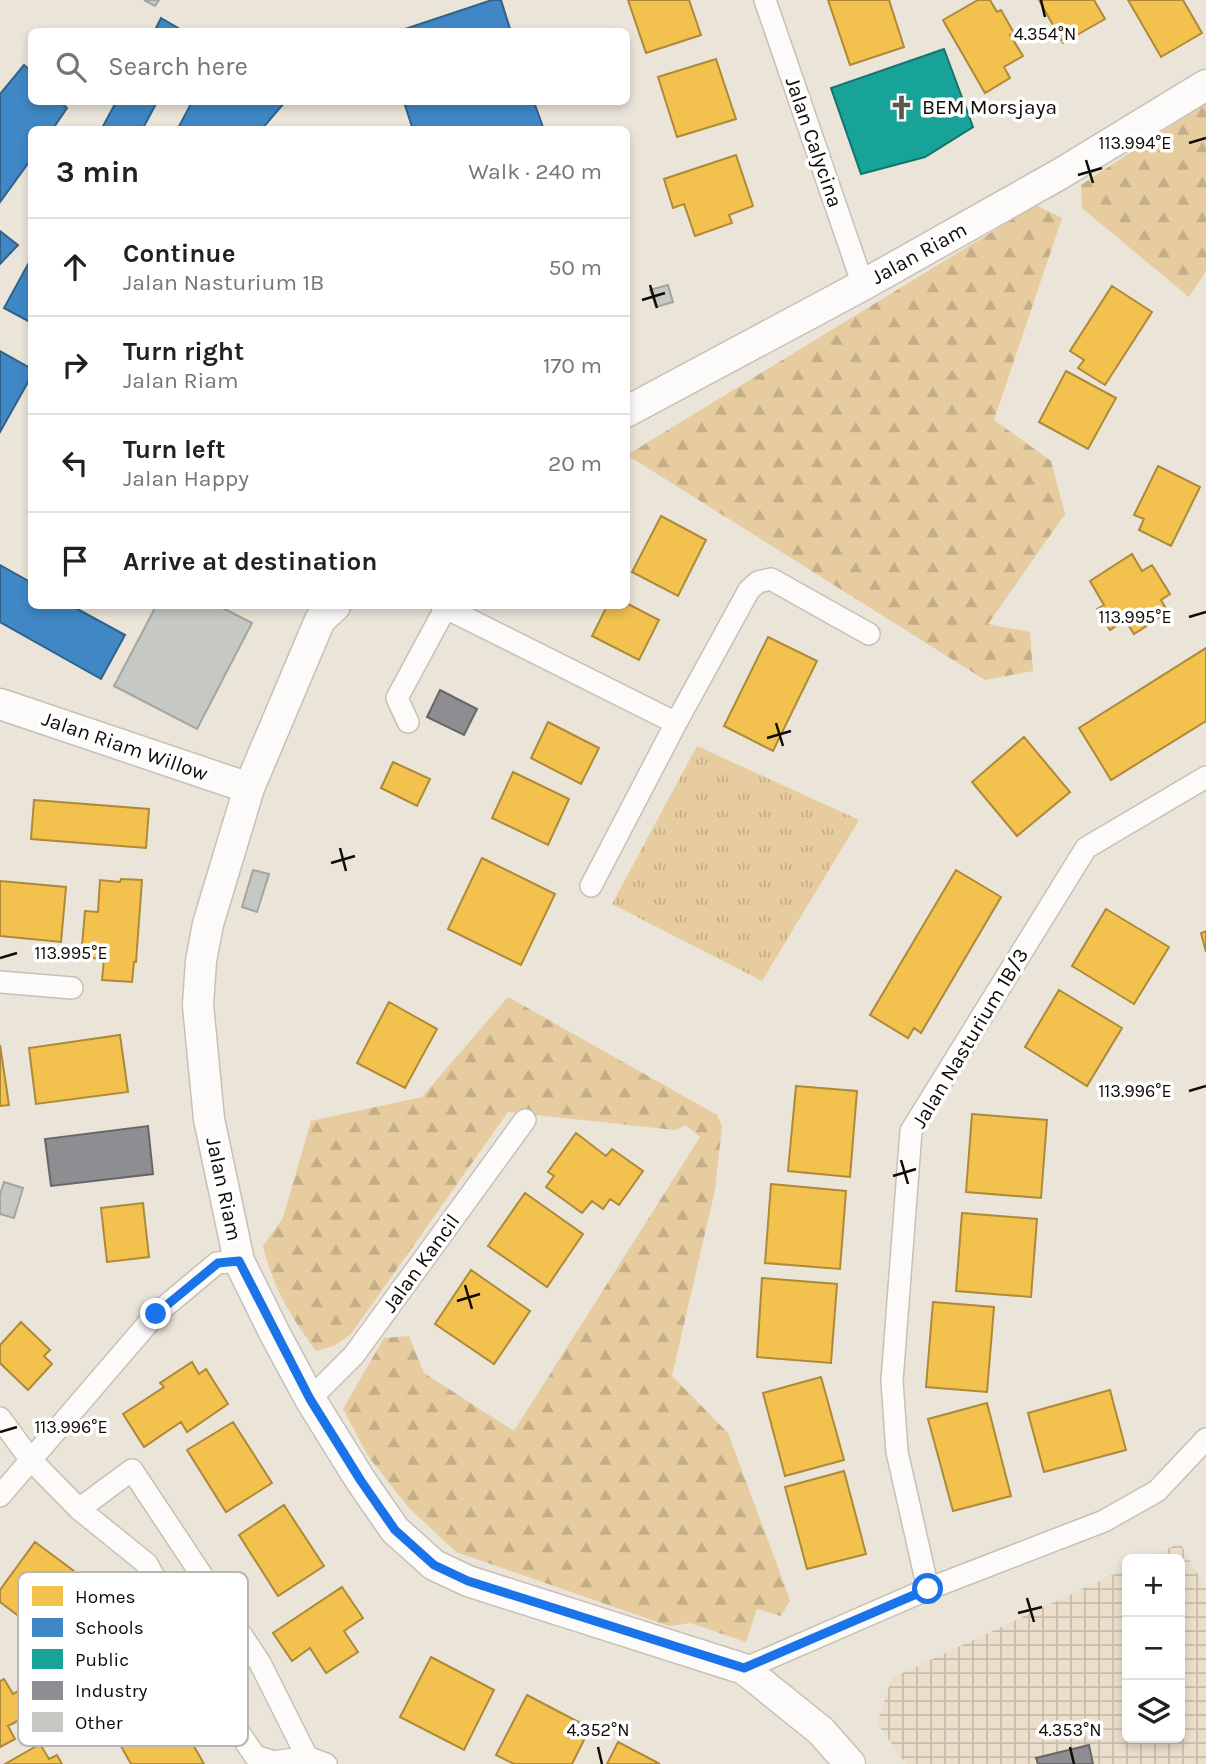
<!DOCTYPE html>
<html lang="en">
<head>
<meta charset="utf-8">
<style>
  body { margin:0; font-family:Karla,sans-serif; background:#f6f6f6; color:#202124 }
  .controls { position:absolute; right:21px; bottom:21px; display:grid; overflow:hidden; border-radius:10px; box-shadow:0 4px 10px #0003 }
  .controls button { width:63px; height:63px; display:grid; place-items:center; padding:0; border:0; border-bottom:2px solid #e0e0e0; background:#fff; color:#202124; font:35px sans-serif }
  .stop { position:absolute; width:21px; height:21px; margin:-16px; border:5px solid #1a73e8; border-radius:50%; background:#fff }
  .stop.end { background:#1a73e8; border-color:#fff; box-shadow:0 2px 7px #0008 }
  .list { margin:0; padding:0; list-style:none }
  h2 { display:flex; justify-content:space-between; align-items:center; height:91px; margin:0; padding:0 28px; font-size:30px }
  h2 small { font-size:23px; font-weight:400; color:#757577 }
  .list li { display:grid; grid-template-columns:46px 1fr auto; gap:21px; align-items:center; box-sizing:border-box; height:98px; padding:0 28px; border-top:2px solid #e0e0e0 }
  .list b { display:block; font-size:26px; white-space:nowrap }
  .list p { margin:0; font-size:23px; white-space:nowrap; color:#757577 }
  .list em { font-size:23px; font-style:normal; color:#757577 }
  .icon { flex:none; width:38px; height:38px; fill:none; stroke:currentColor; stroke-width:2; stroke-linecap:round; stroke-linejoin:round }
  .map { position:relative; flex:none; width:1206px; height:1764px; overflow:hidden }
  .search { position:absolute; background:#fff; box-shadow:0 4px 10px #0003; left:28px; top:28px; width:602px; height:77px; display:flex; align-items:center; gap:18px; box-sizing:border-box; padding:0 24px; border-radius:10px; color:#757577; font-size:26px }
  .panel { position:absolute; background:#fff; box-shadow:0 4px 10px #0003; left:28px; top:126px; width:602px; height:483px; border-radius:10px }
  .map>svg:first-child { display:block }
  .industrial { fill:url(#industrial-grid) }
  .grass { fill:url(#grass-tufts) }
  .forest { fill:url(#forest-firs) }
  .homes { fill:#f2c14e; stroke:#ae8a38; stroke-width:2 }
  .schools { fill:#3f88c5; stroke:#31628b; stroke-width:2 }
  .public { fill:#17a398; stroke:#15756c; stroke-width:2 }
  .industry { fill:#8d8d92; stroke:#676668; stroke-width:2 }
  .building { fill:#c6c8c4; stroke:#a3a5a0; stroke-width:2 }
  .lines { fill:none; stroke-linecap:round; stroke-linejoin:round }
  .street-casing { stroke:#c6c0b7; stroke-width:24 }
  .secondary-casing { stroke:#c6c0b7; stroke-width:33 }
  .street { stroke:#fcfbf9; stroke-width:21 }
  .secondary { stroke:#fcfbf9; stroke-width:30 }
  .route { stroke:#1a73e8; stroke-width:9 }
  .ticks { fill:none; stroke:#0f0b05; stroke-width:2.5 }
  .labels { text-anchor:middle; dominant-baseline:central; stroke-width:7; stroke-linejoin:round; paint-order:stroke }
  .poi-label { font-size:21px; fill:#0f0b05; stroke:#fff; text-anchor:start }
  .street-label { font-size:21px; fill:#0f0b05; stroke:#fff }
  .key { fill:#fff; stroke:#b7b6b4; stroke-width:2 }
  .key-label { font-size:19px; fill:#0f0b05 }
  .ticks-label { font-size:18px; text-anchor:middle; fill:#0f0b05; stroke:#fff; stroke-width:7; stroke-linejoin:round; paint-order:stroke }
</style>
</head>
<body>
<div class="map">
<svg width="1206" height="1764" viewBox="0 0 1206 1764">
  <defs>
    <pattern id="industrial-grid" width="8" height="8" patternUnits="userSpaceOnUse" patternTransform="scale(1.75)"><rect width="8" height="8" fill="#ebdecb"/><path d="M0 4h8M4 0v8" fill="none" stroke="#c8bdad"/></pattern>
    <pattern id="grass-tufts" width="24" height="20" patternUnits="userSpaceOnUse" patternTransform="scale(1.75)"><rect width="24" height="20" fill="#e6cc9f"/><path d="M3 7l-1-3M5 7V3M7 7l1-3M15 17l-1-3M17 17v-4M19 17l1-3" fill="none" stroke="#c4ae87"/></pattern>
    <pattern id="forest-firs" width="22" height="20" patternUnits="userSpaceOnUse" patternTransform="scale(1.75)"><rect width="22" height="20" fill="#e6cc9f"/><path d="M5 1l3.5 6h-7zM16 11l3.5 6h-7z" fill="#c4ae87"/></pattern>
  </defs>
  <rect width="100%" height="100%" fill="#ebe4d9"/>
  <path class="industrial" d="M1180,1543l26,46v175h-300l-29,-41 15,-45 235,-110v170h53v-179h-35z"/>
  <path class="grass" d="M697,746l162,74 -97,161 -150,-77z"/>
  <path class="forest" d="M1206,103v168l-17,26 -107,-89 -1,-23z
    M1036,205l26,13 -68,202 57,41 14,53 -77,110 42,8 3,39 -48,9 -358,-225z
    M508,997l209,118 5,11 -7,64 -43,186 56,57 62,167 -9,16 -24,-7 -11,33 -56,-19 -21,3 -213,-74 -47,-44 -41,-52 -25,-47 41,-71 25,-2 15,37 90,58 186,-294 -14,-12 -11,5 -167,-18 -157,222 -17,12 -18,5c-26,-36 -42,-61 -53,-105l20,-28 28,-97 111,-24z"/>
  <path class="homes" d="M628,0h61l12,35 -55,18z
    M828,0h61l15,47 -54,18z
    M978,0h12l7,12 4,-2 13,23 -4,2 13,21 -19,11 6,11 -25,15 -42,-73z
    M1039,0h55l11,19 -42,24z
    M1128,0h55l19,33 -41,24z
    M716,59l20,60 -59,18 -19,-60z
    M736,155l17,51 -24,9 3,8 -37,13 -11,-32 -11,4 -9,-29z
    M1112,286l40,26 -47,73 -27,-17 6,-8 -14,-9z
    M1066,371l50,27 -28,51 -49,-27z
    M1158,466l42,21 -29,59 -32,-16 5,-11 -10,-4z
    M661,516l45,24 -28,56 -46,-24z
    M1132,554l10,17 10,-6 18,29 -9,6 7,12 -34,22 -9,-14 -15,10 -13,-21 7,-4 -14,-24z
    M626,603l33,17 -20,40 -47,-24 15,-30h19z
    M768,637l49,24 -44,90 -49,-25z
    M1206,648v73l-95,59 -32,-52z
    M548,722l51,26 -18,36 -50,-26z
    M1024,737l46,55 -53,44 -45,-54z
    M393,762l37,17 -13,27 -36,-18z
    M513,772l56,27 -21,46 -56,-27z
    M34,800l115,9 -3,39 -115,-9z
    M482,858l73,36 -34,71 -73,-36z
    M956,870l45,27 -80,136 -7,-5 -6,10 -38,-23z
    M121,879l21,1 -6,82h-2l-2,20 -30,-2 2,-21 -23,-2 4,-46 13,1 2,-32 20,2z
    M0,881l66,6 -5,55 -61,-6z
    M1106,909l63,38 -35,57 -62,-38z
    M1206,931v21l-5,-19z
    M1059,990l63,38 -35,58 -62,-39z
    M389,1002l48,27 -32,59 -48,-25z
    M120,1035l8,57 -92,12 -7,-56z
    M0,1045l9,60 -9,1z
    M796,1086l61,5 -7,86 -62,-6z
    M972,1114l75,6 -6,78 -75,-6z
    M576,1133l30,23 6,-7 31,22 -24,34 -9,-6 -7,10 -11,-8 -10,12 -36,-26 8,-11 -6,-4z
    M771,1184l75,7 -6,78 -75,-6z
    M525,1193l58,41 -36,53 -59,-41z
    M143,1203l6,54 -42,5 -6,-54z
    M962,1213l75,6 -6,78 -75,-6z
    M471,1270l59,41 -36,53 -59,-40z
    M762,1278l75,6 -6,79 -74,-6z
    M933,1302l61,5 -7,85 -61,-5z
    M21,1322l29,28 -6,6 8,8 -24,26 -28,-27v-18z
    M192,1362l7,12 7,-5 22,35 -41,28 -6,-10 -37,25 -21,-33 41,-27 -4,-4z
    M821,1377l23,83 -59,16 -22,-83z
    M1110,1390l16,60 -82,22 -16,-59z
    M987,1403l24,93 -58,15 -25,-92z
    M233,1422l39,61 -46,29 -39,-62z
    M844,1471l22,83 -59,15 -22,-82z
    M284,1505l40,61 -46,30 -39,-61z
    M35,1542l51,38 -41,56 -45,-34v-12z
    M342,1587l21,31 -19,13 14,21 -32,21 -16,-25 -18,13 -19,-28z
    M116,1607l88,157h-73l-71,-126z
    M431,1657l63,33 -30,60 -64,-33z
    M4,1679l9,15 8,-5 13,23 -26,14 7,13 -15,8v-66z
    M527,1695l63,33 -18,36h-58l-18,-9z
    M618,1742l42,22h-53z
    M40,1744l9,15 8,-4 5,9h-57z"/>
  <path class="schools" d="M492,0h9l10,32h-115z
    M161,18l24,14h-31z
    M24,65l8,7v30h29l6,6 -15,22h-20v28l-32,44v-108z
    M116,102h41l-15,28h-41z
    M192,102h93l-24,28h-84z
    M404,102h130l10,28h-131z
    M0,231l18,14 -18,19z
    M32,257v66l-28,-15z
    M0,351l32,18v6l-32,57z
    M0,565l32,18v23h40l53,29 -24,44 -101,-57z"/>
  <path class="public" d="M944,49l29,78 -48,30 -64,17 -30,-86z"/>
  <path class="industry" d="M440,690l37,19 -13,26 -37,-18z
    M148,1126l5,48 -102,12 -6,-47z
    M1089,1745l4,19h-55l-2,-6z"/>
  <path class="building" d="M144,0h15l-4,6z
    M668,285l5,17 -17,5 -6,-17z
    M156,606h63l33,17 -55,106 -83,-43z
    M253,870l16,4 -12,38 -15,-5z
    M4,1182l19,6 -9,30 -14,-4v-19z"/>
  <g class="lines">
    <defs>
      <path id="street" d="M765,0l98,285
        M442,606l234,117 73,-133 9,-8 13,-3 98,55
        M408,722l-11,-24 49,-91
        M591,886l85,-163
        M0,982l72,6
        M310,1399l44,-44 171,-235
        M0,1418l30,41 49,50 68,55 91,167 17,25 19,6 33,-5 19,7
        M0,1496l156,-182 61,-51 22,-2
        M79,1509l53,-39 128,193 47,94
        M928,1589l-31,-137 -5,-71 19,-250 175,-283 120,-71
        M744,1669l184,-80 176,-68 53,-30 49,-52"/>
      <path id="secondary" d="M626,412l237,-127 197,-111 146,-89
        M335,606l-15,14 -71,168 -41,136 -7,37 -3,44 11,114 30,142 36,73 35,65 51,82 34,49 39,35 34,16 276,88 77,62 29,33
        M0,704l249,84"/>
    </defs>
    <use href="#street" class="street-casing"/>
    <use href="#secondary" class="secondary-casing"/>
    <use href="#street" class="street"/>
    <use href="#secondary" class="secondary"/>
  </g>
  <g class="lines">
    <path class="route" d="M156,1314l62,-51 21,-2 71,138 51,82 34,49 39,35 34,16 276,87 184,-79"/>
  </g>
  <path class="ticks" d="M1041,0l4,17M1189,143l17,-5M1086,160l7,23M1078,175l24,-7M650,285l7,23M642,300l23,-7M1189,617l17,-5M776,723l7,23M767,738l24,-7M340,848l6,23M331,863l24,-7M0,958l17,-5M1189,1091l17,-5M901,1160l7,24M893,1176l23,-7M465,1285l7,24M457,1301l23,-7M0,1432l17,-5M1027,1598l7,24M1018,1613l24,-6M598,1747l4,17M1070,1747l4,17"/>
  <defs>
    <symbol id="church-bare" viewBox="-9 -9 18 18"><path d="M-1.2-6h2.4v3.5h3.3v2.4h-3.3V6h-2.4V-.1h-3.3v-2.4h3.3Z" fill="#5c574f" stroke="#fff" stroke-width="2.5" paint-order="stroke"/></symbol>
  </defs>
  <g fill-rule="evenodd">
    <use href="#church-bare" x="884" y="90" width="35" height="35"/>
  </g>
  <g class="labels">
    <g class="poi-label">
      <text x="922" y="107">BEM Morsjaya</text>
    </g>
    <g class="street-label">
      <text transform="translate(814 142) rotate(71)">Jalan Calycina</text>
      <text transform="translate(919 253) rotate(-29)">Jalan Riam</text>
      <text transform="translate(125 746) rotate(19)">Jalan Riam Willow</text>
      <text transform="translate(970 1038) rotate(-59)">Jalan Nasturium 1B/3</text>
      <text transform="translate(224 1189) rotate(78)">Jalan Riam</text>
      <text transform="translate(421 1263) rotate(-54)">Jalan Kancil</text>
    </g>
  </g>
  <rect x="18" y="1572" width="230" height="174" rx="10" class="key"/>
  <rect x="32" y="1586" width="31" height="20" fill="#f2c14e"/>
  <rect x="32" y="1618" width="31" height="19" fill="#3f88c5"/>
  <rect x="32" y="1649" width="31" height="20" fill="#17a398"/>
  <rect x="32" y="1681" width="31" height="19" fill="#8d8d92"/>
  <rect x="32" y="1712" width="31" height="20" fill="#c6c8c4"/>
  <g class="key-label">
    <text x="75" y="1603">Homes</text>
    <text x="75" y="1634">Schools</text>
    <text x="75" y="1666">Public</text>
    <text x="75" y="1697">Industry</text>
    <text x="75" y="1729">Other</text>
  </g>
  <g class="ticks-label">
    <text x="1045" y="40">4.354°N</text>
    <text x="1135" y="149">113.994°E</text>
    <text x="1135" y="623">113.995°E</text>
    <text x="71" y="959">113.995°E</text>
    <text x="1135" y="1097">113.996°E</text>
    <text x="71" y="1433">113.996°E</text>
    <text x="598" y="1736">4.352°N</text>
    <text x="1070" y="1736">4.353°N</text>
  </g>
</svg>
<div class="controls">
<button>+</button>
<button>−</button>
<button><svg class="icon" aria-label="layers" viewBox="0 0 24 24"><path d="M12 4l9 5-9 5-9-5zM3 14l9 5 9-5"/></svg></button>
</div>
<div class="stop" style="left:928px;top:1589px"></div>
<div class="stop end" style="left:156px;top:1314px"></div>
<div class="search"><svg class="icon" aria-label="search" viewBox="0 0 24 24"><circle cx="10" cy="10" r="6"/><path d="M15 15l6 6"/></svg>Search here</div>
<section class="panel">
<h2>3 min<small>Walk · 240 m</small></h2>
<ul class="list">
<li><svg class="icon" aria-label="ahead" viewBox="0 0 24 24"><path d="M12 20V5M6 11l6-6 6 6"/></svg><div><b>Continue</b><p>Jalan Nasturium 1B</p></div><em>50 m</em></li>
<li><svg class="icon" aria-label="right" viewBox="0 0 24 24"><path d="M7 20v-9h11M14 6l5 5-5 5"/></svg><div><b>Turn right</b><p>Jalan Riam</p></div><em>170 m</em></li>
<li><svg class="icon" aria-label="left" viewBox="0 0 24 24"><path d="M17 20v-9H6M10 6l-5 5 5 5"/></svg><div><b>Turn left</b><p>Jalan Happy</p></div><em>20 m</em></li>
<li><svg class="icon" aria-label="arrive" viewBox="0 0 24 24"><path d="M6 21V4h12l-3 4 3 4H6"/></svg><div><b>Arrive at destination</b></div></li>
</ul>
</section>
</div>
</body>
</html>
